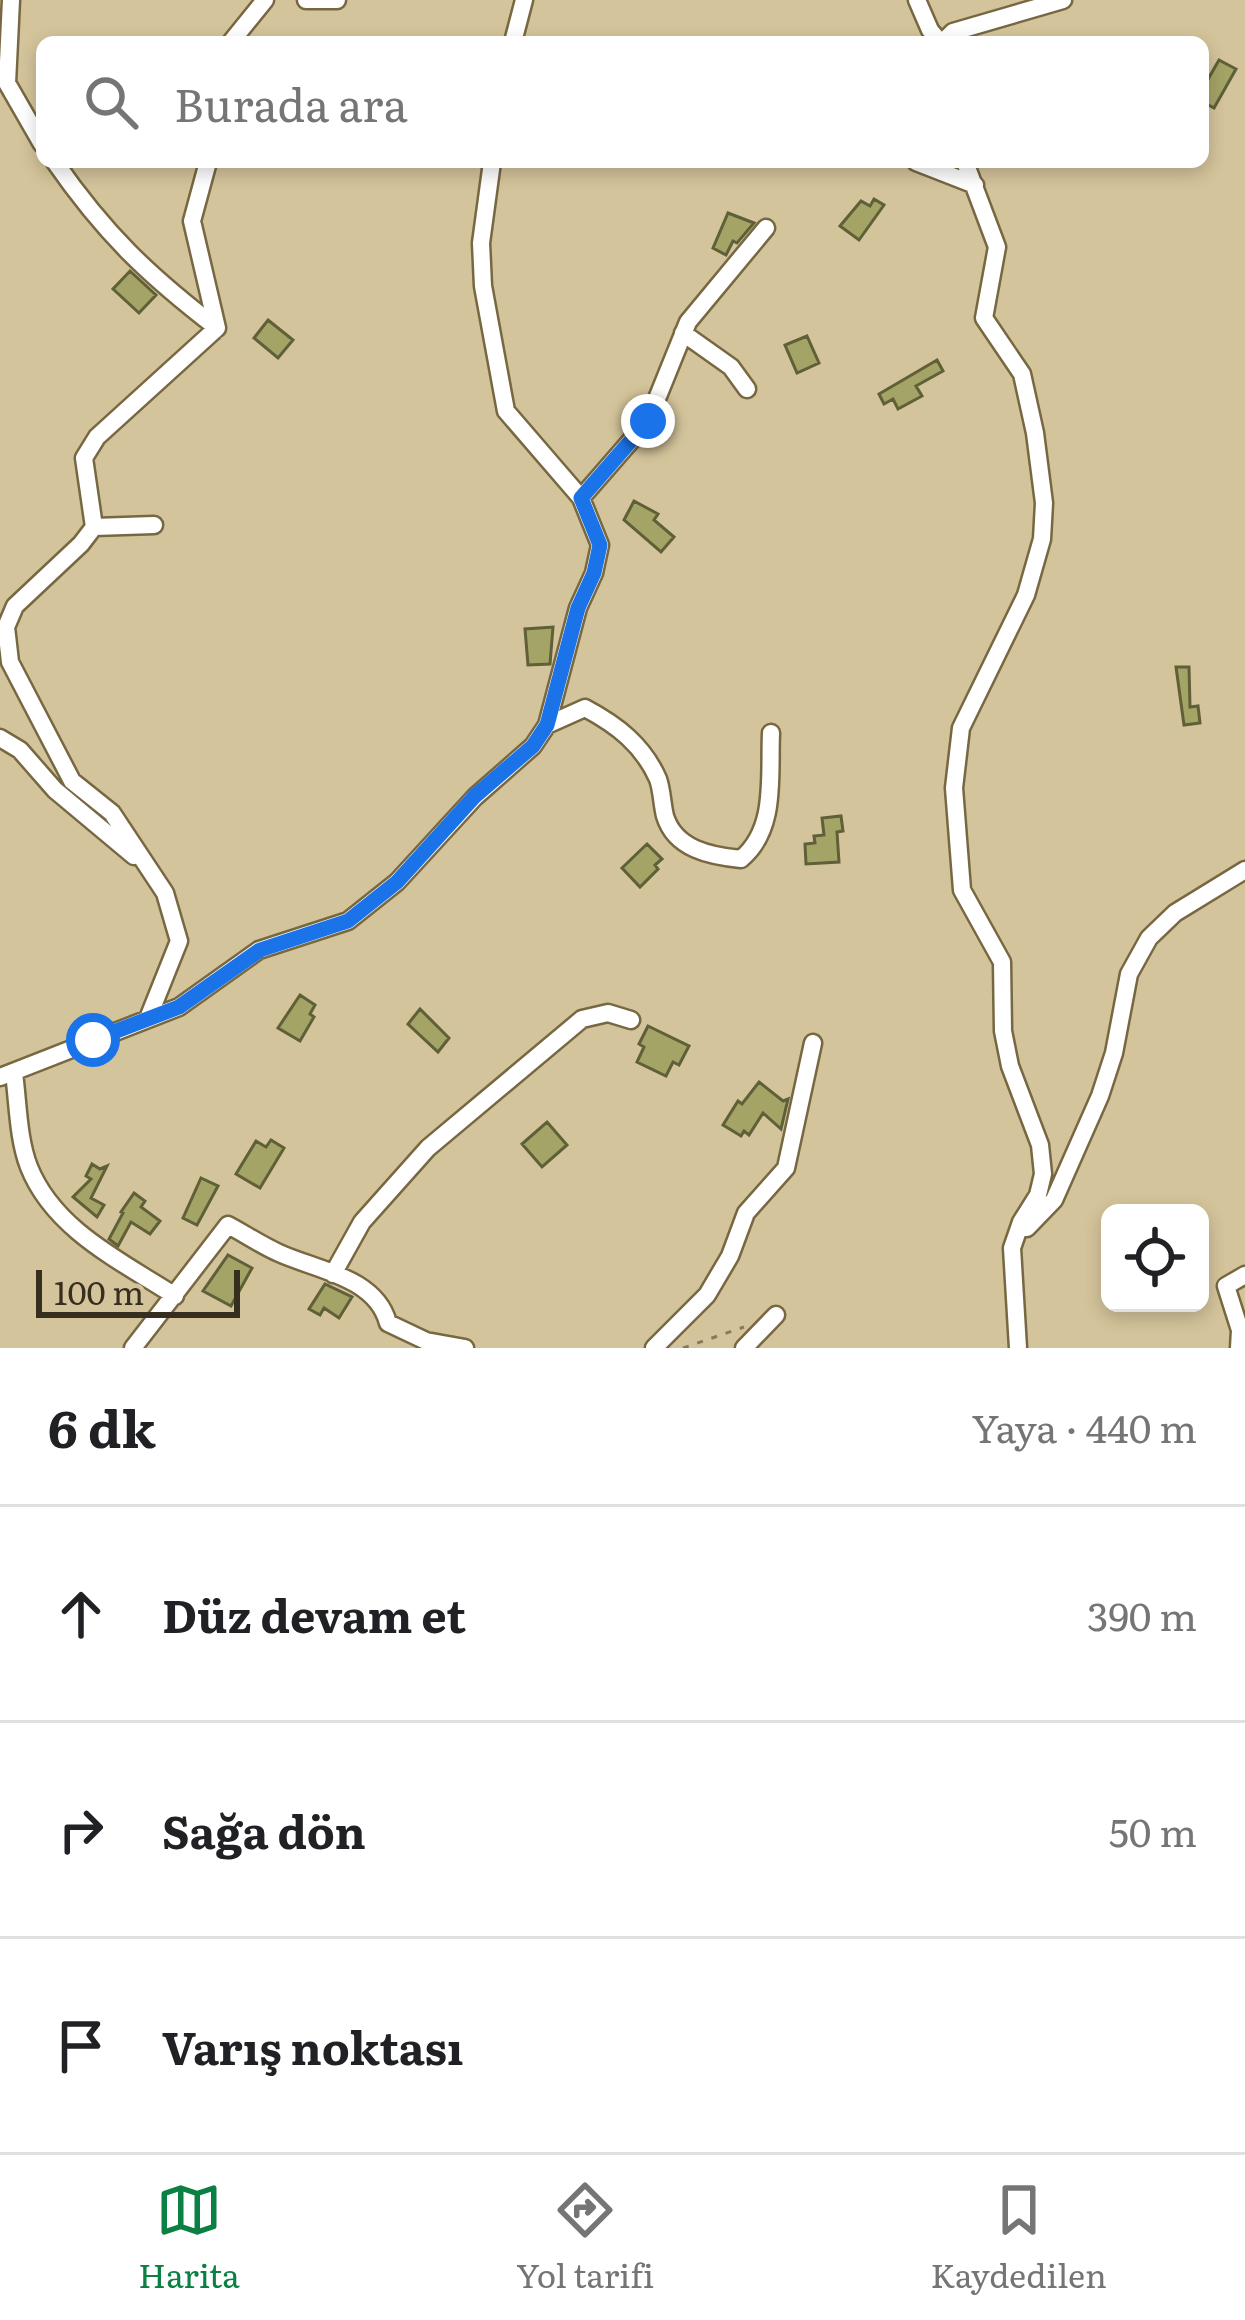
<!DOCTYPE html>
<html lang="tr">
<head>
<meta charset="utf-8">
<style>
  body { margin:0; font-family:Literata,serif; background:#f2f2f2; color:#202124 }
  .controls { position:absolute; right:36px; bottom:36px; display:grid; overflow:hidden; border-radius:18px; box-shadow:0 6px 18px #0003 }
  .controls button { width:108px; height:108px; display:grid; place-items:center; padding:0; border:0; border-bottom:3px solid #e0e0e0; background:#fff; color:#202124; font:60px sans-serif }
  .scale { position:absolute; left:36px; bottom:30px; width:204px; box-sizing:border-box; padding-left:12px; border:6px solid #362f1f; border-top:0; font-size:33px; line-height:42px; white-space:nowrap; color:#362f1f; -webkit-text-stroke:9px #d4c49b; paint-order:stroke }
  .stop { position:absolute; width:36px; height:36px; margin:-27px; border:9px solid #1a73e8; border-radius:50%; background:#fff }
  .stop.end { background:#1a73e8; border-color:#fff; box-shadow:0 3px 12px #0008 }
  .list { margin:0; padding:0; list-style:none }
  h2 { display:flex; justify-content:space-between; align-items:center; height:156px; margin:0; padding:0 48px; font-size:51px }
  h2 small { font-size:39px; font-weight:400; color:#757577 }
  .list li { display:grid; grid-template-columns:78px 1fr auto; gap:36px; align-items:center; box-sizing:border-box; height:216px; padding:0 48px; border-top:3px solid #e0e0e0 }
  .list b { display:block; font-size:45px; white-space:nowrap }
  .list em { font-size:39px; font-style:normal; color:#757577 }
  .icon { flex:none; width:66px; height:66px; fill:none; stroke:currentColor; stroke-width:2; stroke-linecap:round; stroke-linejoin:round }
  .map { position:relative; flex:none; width:1245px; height:1348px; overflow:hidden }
  .search { position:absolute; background:#fff; box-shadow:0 6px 18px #0003; left:36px; right:36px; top:36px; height:132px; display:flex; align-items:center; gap:30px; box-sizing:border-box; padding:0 42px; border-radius:18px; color:#757577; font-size:45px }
  .sheet { height:804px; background:#fff }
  nav { display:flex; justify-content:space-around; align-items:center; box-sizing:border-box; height:168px; border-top:3px solid #e0e0e0; background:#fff; font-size:33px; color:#757577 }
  nav a { display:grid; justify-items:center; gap:6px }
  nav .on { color:#0b8043 }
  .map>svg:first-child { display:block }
  .building { fill:#a4a467; stroke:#5f5f38; stroke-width:3 }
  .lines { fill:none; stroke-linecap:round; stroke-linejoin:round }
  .minor-casing { stroke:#776842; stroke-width:21 }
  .path { stroke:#867a5e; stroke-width:3; stroke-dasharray:6 9; stroke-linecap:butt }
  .minor { stroke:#fff; stroke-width:16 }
  .route { stroke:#1a73e8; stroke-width:15 }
</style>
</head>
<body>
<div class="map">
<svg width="1245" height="1348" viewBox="0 0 1245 1348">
  <rect width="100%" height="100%" fill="#d4c49b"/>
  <path class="building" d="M1219,60l17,9 -22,39 -11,-6v-14z
    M874,199l10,6 -25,35 -19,-14 21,-25 9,5z
    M728,213l26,10 -17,20 -4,-2 -7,14 -13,-7z
    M130,271l26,24 -17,18 -26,-24z
    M268,320l25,20 -15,18 -24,-20z
    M807,336l12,27 -22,10 -12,-28z
    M937,360l6,11 -27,15 6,10 -24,13 -5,-10 -9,5 -5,-10z
    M634,501l24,13 -4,6 20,17 -13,15 -37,-32z
    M553,627l-3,37 -22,1 -3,-36z
    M1176,667h13l1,40 8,-1 2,17 -16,2z
    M841,816l2,15 -6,1 2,30 -33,2 -1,-20 10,-1 -1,-7 10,-1 -2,-17z
    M647,844l15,15 -7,6 3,4 -18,18 -18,-19z
    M300,995l15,10 -5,9 4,3 -14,24 -22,-13z
    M420,1009l29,29 -11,14 -30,-28z
    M648,1026l41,20 -10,19 -6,-3 -7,14 -29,-14 7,-15 -5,-3z
    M759,1082l24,19 5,-2 -7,30 -18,-16 -14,22 -5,-4 -3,5 -18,-11 15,-24 4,3z
    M547,1122l20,23 -25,22 -20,-23z
    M271,1140l13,8 -24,40 -24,-14 20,-33 10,6z
    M92,1164l8,5 7,-3 -16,32 13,7 -7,12 -24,-20 18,-18 -5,-3z
    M201,1178l17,8 -21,39 -14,-7z
    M134,1193l11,8 -4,6 19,14 -10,13 -19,-12 -13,24 -9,-7 14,-26 -2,-1z
    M228,1255l24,13 -21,38 -28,-15z
    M325,1284l27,13 -13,21 -15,-10 -4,7 -11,-6z"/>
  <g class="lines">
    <defs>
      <path id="minor" d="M11,0l-4,83 35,61
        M306,0h31
        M917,0l13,30 10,12
        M231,42l34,-42
        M513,42l11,-42
        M943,42l10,-10 110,-32
        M55,162c50,72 93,113 162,166l-120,109 -13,21 10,69 -13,17 -66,62 -9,21 4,35 62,119 40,32 53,80 14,48 -30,75
        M208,162l-16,59 25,107
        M916,162l59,23
        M965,162l32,85 -13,71 38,56 13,59 9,70 -2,36 -16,56 -65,133 -7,60 8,102 40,72 1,69 7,35 30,79 3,29 -5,21 -17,27 -9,26 6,100
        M683,333l48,34 16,22
        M581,498l67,-77 40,-99 78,-94
        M94,527l60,-2
        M547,725l38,-17c32,17 58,37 73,71 4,11 4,25 7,37 10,33 45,40 76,43 36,-30 28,-82 30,-126
        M0,738l20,12 35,40 79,66
        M14,1073c4,30 4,66 15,94 25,63 92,94 146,129
        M0,1077l179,-70 80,-57 89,-29 49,-39 78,-85 58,-51 14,-21 31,-117 16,-35 6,-28 -19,-47 -75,-87 -23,-125 -2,-43 11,-81
        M1027,1228l27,-28 46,-104 14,-43 15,-79 20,-36 26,-25 70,-43
        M333,1274l29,-52 66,-74 154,-129 26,-6 23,7
        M133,1348l95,-123c17,9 33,20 51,28 37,17 97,24 109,70l38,18 39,7
        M654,1348l53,-53 23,-39 16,-43 40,-45 27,-125
        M744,1348l32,-33
        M1239,1348l1,-18 -14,-44 19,-11"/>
    </defs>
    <use href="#minor" class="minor-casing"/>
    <path class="path" d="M683,1348l61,-21"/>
    <use href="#minor" class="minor"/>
  </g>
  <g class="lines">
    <path class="route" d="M93,1040l86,-33 81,-57 88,-29 49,-39 78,-86 58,-50 14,-21 31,-117 16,-35 6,-28 -19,-47 67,-77"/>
  </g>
</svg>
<div class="controls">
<button><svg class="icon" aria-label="locate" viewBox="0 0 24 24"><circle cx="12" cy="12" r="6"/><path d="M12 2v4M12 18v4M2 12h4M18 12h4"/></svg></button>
</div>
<div class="scale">100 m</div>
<div class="stop" style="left:93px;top:1040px"></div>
<div class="stop end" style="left:648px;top:421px"></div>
<div class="search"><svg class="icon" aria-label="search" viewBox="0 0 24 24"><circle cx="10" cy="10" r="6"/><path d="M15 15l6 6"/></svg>Burada ara</div>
</div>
<section class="sheet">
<h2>6 dk<small>Yaya · 440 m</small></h2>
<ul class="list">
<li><svg class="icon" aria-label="ahead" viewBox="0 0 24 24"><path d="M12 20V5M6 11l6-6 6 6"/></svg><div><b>Düz devam et</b></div><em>390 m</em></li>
<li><svg class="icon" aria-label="right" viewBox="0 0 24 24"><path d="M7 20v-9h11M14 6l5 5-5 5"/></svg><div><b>Sağa dön</b></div><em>50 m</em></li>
<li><svg class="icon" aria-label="arrive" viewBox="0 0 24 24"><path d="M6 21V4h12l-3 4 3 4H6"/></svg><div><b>Varış noktası</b></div></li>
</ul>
</section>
<nav>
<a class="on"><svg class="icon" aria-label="map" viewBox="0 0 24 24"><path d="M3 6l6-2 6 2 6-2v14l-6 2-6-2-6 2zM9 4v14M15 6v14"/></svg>Harita</a>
<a><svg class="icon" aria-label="directions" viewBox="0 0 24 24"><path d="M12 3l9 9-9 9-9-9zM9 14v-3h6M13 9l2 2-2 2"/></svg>Yol tarifi</a>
<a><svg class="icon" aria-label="saved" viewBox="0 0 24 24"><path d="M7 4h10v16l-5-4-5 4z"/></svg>Kaydedilen</a>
</nav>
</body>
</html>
